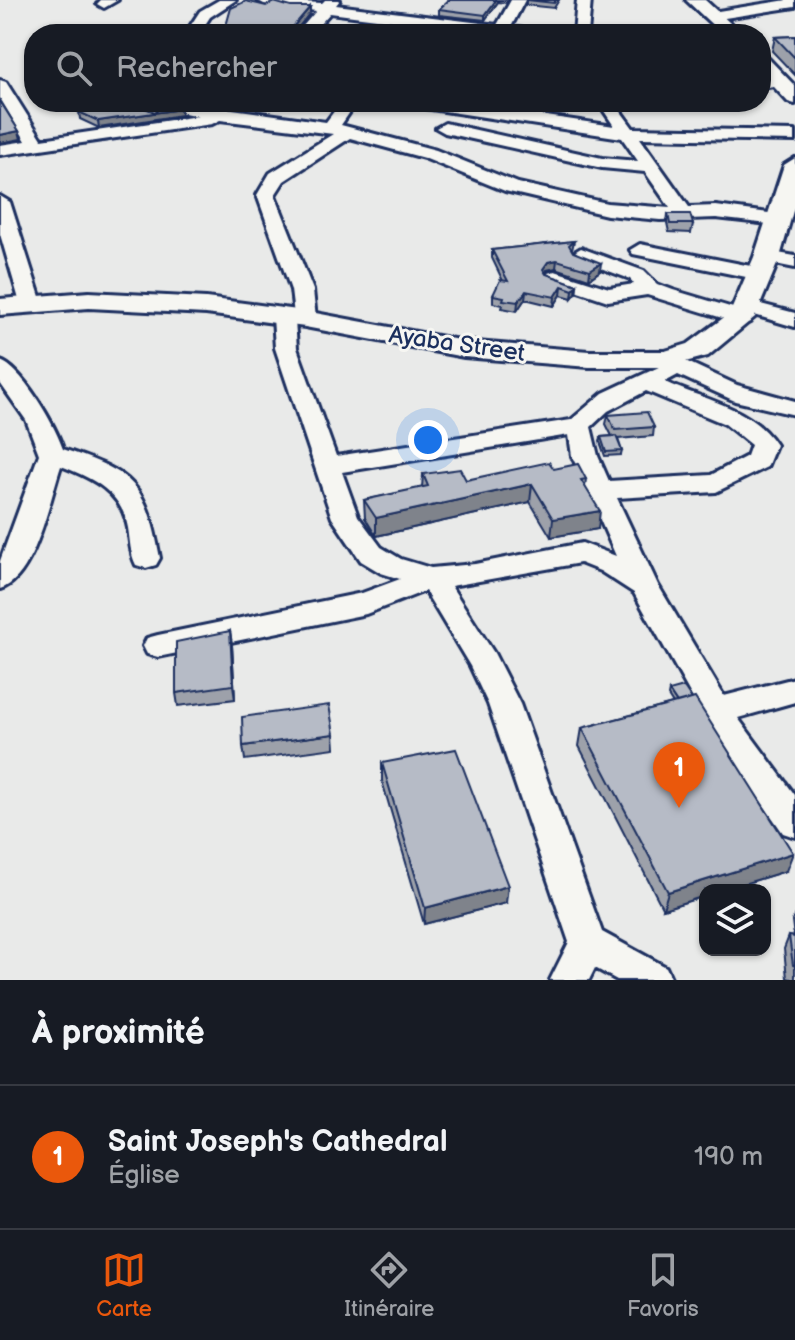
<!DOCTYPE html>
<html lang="fr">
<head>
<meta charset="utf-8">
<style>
  body { margin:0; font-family:"Balsamiq Sans",sans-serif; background:#242831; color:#f1f3f6 }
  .controls { position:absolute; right:24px; bottom:24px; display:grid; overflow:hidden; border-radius:16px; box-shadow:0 2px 6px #0004 }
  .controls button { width:72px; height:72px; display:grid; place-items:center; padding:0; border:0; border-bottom:2px solid #363941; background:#171b24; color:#f1f3f6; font:40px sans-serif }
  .you { position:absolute; left:428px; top:440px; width:28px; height:28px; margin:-20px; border:6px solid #fff; border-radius:50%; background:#1a73e8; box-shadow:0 0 0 12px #1a73e833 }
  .badge { display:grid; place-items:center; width:52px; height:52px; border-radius:50%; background:#ea580c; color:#fff; font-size:26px; font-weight:700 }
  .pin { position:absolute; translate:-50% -66px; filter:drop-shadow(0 2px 4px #0008) }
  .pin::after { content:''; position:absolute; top:42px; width:28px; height:24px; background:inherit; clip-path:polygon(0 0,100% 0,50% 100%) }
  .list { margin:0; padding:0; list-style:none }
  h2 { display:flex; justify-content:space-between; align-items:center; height:104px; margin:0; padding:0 32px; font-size:34px }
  h2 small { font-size:26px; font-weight:400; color:#9ea1a6 }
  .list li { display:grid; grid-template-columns:52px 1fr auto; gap:24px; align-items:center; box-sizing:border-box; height:144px; padding:0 32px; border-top:2px solid #363941 }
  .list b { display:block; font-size:30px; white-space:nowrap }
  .list p { margin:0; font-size:26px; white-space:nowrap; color:#9ea1a6 }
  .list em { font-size:26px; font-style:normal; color:#9ea1a6 }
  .icon { flex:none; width:44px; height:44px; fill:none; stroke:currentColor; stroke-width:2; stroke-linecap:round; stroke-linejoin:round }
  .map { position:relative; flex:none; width:795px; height:980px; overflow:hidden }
  .search { position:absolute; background:#171b24; box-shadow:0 2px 6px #0004; left:24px; right:24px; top:24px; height:88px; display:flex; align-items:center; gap:20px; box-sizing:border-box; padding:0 28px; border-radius:32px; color:#9ea1a6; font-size:30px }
  .sheet { height:248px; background:#171b24 }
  nav { display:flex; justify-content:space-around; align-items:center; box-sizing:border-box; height:112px; border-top:2px solid #363941; background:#171b24; font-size:22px; color:#9ea1a6 }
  nav a { display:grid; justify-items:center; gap:4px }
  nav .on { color:#ea580c }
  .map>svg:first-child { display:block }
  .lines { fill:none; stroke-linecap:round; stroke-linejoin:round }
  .minor-casing { stroke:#1b2f5e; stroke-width:6 }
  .major-casing { stroke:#1b2f5e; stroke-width:6 }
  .minor { fill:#f6f6f2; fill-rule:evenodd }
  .major { fill:#f6f6f2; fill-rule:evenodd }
  .wall { fill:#9da1aa; stroke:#1b2f5e; stroke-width:2 }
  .shaded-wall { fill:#7f838b; stroke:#1b2f5e; stroke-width:2 }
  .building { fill:#b6bbc6; stroke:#1b2f5e; stroke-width:2 }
  .labels { text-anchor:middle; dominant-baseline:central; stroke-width:6; stroke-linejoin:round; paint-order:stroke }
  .street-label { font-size:24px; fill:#1b2f5e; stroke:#f6f6f2 }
</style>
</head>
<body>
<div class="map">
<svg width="795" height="980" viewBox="0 0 795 980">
  <rect width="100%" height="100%" fill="#e9eae9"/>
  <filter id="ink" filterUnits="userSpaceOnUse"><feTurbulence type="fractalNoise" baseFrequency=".0125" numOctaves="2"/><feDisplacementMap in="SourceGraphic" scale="16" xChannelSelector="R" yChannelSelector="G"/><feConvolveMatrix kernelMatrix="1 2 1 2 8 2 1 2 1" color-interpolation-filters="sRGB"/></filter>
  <g filter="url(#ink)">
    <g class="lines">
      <defs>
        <path id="minor" d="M101,0h17l-14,8 -7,-4z
          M219,0h17l-26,17 -11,17h-14l15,-23z
          M257,0l65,3 3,-3h15l-4,5 161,20 14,-25h14l-14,27 25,4 2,3h-45l-163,-21 -19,21h-15l20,-23 -52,-7z
          M577,0h14l-3,34h-14z
          M787,0h8v7l-83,13 -7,-4 7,-4z
          M781,76l8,5 -2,3 -26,4v-10z
          M0,80l6,2 36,57 156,-23 -45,-10 -2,-4h30l145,20 15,-20h16l-16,23 95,25 82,33 89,20 63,5 -25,-36 -43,-4 -157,-35 -9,-5 9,-5 157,35 36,3 -16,-23 -204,-31 -8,-5h42l162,24 -16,-24h16l19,26 162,3v10l-155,-3 49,69 27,-1 68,9 3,4 -3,4 -7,2 -61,-7 -56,2 -53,-5 -102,-24 -81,-33 -74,-20 -66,43 -9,14 38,95 3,29 -11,7 -10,-5 2,27 39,108 235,-36 32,-27 58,-27 -6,-7 3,-5 8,-2 71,33 58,16v14l-60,-14 -57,-26 -13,7c39,18 87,25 111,63l-9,22 -51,25 -99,6 41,87 66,111 71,-18v24l-57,16 57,77v42l-12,-4 -78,-113 -71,-127 -34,-22 -20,-8 -129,23 43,67 26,51 82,228 64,35 6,13h-55l-22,-12 -6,12h-39l19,-38 -81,-238 -18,-38 -45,-75 -59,23 -208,43 -11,-3 -4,-8 4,-8 11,-3 204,-42 38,-14 -19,-6 -20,-12 -29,-43 -57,-170 -2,-31 11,-7 10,5 -3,-25 -34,-95 13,-22 63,-39 -113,-14 -8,4 -212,31v-10l26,-4 -26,-43zM646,391l79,33 26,21 -4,11 -36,19 -102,6 -11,-25 -7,-29 17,-16zM569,435l3,21 44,100 -34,-13 -107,21 -44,4 -30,-9 -20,-12 -23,-31 -16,-44z
          M0,196l10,6 32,101 -3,5h-16l-3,-5 -20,-69z
          M640,244l121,24 10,6 -10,6 -128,-26 -3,-4z
          M581,248l63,23 13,13 16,6 67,20 1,-8 8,-1 46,12v14l-44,-13 -1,8 -8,2 -95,-29 -39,6 -60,-20 -3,-4 3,-4 7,-2 54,17 25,-4 -4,-5 -56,-21 -3,-4z
          M767,251l28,5v12l-35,-7 -3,-4 3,-4z
          M0,361c22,6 56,66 63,88 72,24 83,35 97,109l-4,7 -10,3 -10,-3c-6,-11 -6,-25 -8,-37 -6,-36 -36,-50 -67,-62 -11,32 -26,113 -61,123v-28l39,-107 -13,-34 -26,-37z"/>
        <path id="major" d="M686,0h19l37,34h-20z
          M761,56l7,2 27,28v18l-7,-2 -27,-29z
          M795,158v46l-15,53 -25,60 -47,39 -42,11h-77l-125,-10 -159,-30 -99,-13 -117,-6 -89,7v-16l89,-7 117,6 99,13 159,30 125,10h76l23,-7 42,-31 24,-56 30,-92z"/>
      </defs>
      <use href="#minor" class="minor-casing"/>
      <use href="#major" class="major-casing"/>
      <use href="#minor" class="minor"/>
      <use href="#major" class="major"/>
    </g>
    <path class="wall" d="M449,0h59l-2,3 -8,-1 -13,18 -46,-5v-6z
      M526,0h33l-5,8 -28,-3z
      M795,36v39l-23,-24 3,-14z
      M202,102h22l-3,2z
      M79,112h76l26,3 -82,13 -19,-9z
      M668,214l25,10 -2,9 -22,-1 -2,-9z
      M574,241l-2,9 28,21 -11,8 -33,-11 -9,2 -2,3 1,1 31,11 -1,8 -4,5 -11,-3 -7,11 -29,-7 -8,12 -15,-3 1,-3 -10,-2v-8l10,-14 -11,-23v-8z
      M608,415l46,12 -1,9 -35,3 4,12 -1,4 -16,1 -5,-14 1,-5 11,-1 -6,-12z
      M554,469l32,10 -1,8 13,42 -47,8 -21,-35 -154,34 -11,-18 -1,-18 58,-12 1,-14 43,6z
      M230,631l2,14 3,54 -57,7 -2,-13z
      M669,691l117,180 -123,38 -84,-163 3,-18 91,-24 -5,-8z
      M334,734l1,14 -90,12 -2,-14z
      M382,763l124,140 -82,21 -42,-143z
      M795,915v65l-8,-2 -3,-29 5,-13 5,1 -2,-16z"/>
    <path class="shaded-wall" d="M496,0h2v2l-13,18v-5z
      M310,7v6l-17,21h-6z
      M181,109v6l-82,13 -1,-7z
      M19,131l2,8 -21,4v-8z
      M557,260l-1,8 -9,2 -5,7 1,-8 5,-7z
      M601,263l-1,8 -11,8 1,-9z
      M577,285l-1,8 -4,5 1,-8z
      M562,286l-1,9 -7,11 1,-9z
      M526,291l-1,8 -8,12 1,-9z
      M532,484l-2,18 -154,34v-18z
      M600,511l-2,18 -47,8 2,-18z
      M230,631l2,14 3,54 -2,-14z
      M793,853l-7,18 -63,19h-18v6l-42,13 5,-17z
      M508,886l-2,17 -82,21 1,-16z"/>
    <path class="building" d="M449,0h47l-11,15 -46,-6z
      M527,0h29l-2,3z
      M246,1l20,5 8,-4 17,5h19l-23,27h-81l1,-2 17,1 7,-25z
      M473,27l21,3 -2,4h-23z
      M795,36v22l-20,-21z
      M0,101l19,30 -19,4z
      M105,102h25l25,10 8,-7 18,4 -83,12 -19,-9z
      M668,214h22l3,10h-23z
      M574,241l-5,4 4,7 28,11 -11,7 -33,-10 -9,2 -5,7 3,5 31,11 -4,5 -11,-4 -7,11 -29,-6 -8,11 -15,-2 1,-3 -11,-2 7,-15 8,1 -16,-31z
      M647,412l7,15 -39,3 -7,-15z
      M616,436l6,15 -16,1 -5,-15z
      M549,462l5,7 24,-5 8,15 -5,1 19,31 -47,8 -21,-35 -156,34 -12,-18 64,-14 -5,-12 37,-5 6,11z
      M230,631l3,54 -57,8v-51z
      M684,687l8,12 -15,4 -8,-12z
      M695,698l98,155 -125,39 -86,-164z
      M329,705l5,29 -91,12 -1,-29z
      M456,749l52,137 -83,22 -43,-145z
      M789,936l6,1v29l-2,-1z"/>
  </g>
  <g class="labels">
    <g class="street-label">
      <text transform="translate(457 344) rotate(8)">Ayaba Street</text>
    </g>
  </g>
</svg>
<div class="controls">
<button><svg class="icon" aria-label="layers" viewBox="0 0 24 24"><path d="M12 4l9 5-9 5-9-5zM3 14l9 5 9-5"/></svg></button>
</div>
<div class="you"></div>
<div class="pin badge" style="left:679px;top:808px">1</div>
<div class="search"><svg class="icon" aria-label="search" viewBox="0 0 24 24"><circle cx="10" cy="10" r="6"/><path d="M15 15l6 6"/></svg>Rechercher</div>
</div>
<section class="sheet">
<h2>À proximité<small></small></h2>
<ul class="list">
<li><span class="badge">1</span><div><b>Saint Joseph's Cathedral</b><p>Église</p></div><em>190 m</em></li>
</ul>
</section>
<nav>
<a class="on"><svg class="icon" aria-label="map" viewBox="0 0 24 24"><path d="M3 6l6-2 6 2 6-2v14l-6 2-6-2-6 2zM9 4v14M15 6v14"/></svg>Carte</a>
<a><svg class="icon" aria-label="directions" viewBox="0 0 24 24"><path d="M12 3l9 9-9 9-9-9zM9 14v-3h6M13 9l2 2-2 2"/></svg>Itinéraire</a>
<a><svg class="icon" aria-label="saved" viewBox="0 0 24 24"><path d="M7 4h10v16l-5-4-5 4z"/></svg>Favoris</a>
</nav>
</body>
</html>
